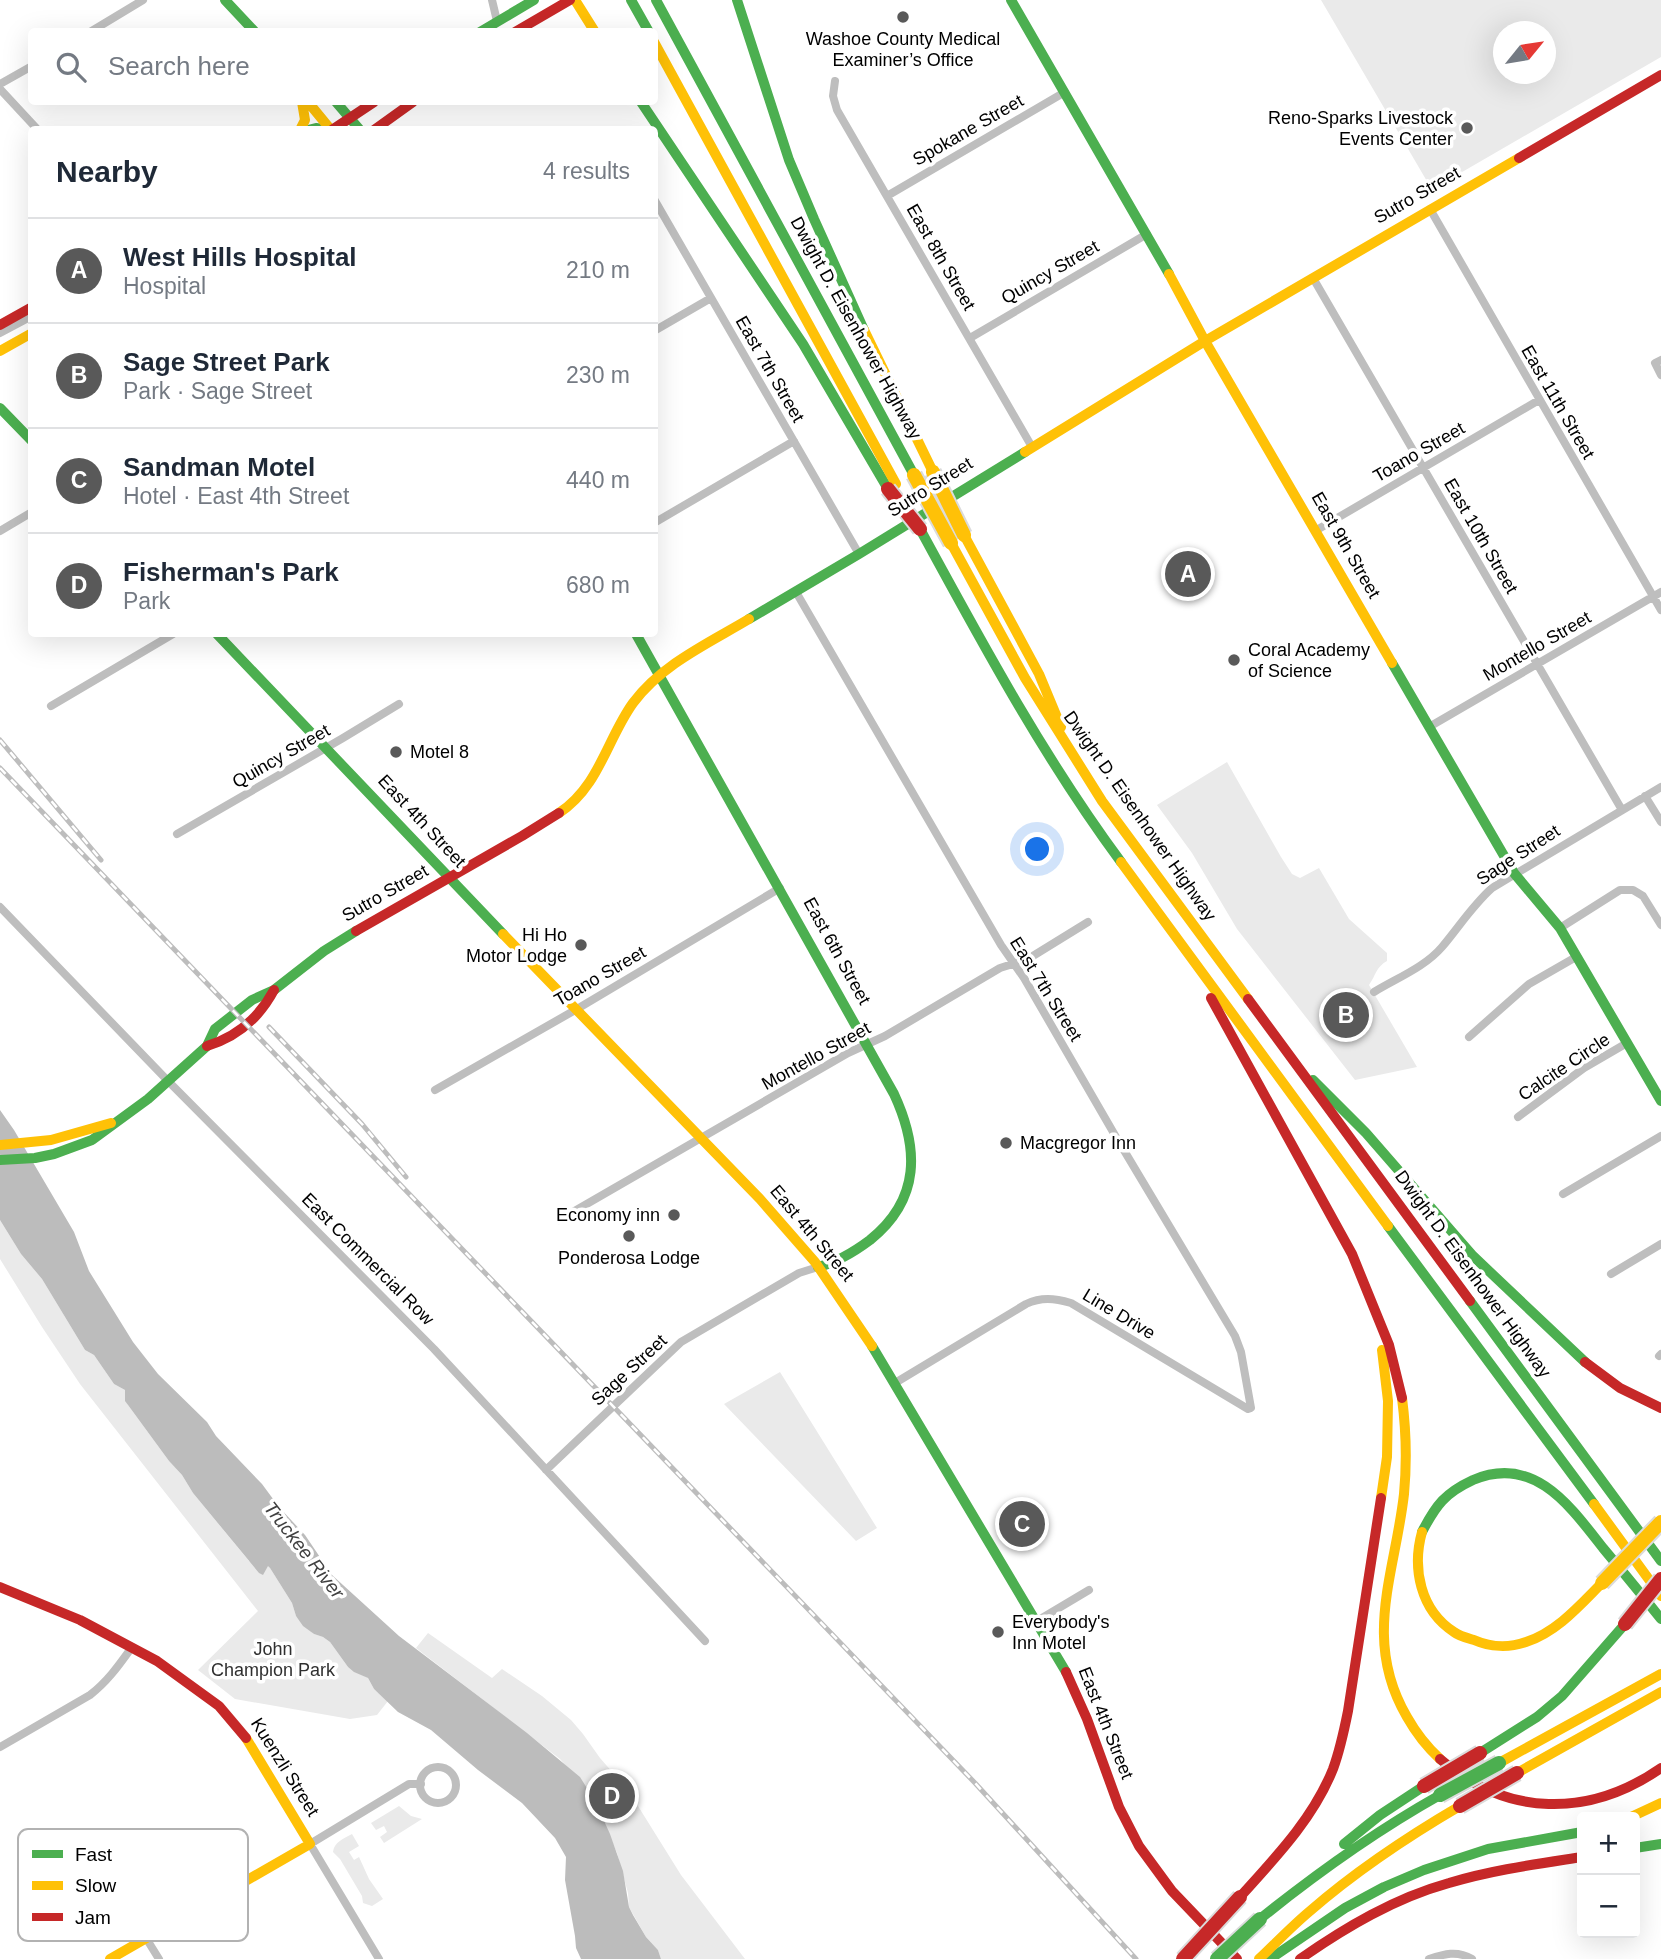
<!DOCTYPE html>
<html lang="en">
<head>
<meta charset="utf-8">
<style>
  body { margin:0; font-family:Arial,sans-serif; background:#f2f2f3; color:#1f2937 }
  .controls { position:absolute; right:21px; bottom:21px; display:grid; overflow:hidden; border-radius:7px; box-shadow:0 7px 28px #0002 }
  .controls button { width:63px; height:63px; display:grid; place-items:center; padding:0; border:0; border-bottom:2px solid #e0e1e3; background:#fff; color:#1f2937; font:35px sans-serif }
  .compass { position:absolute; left:1493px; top:21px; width:63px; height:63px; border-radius:50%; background:#fff; box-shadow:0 7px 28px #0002; rotate:60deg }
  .you { position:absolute; left:1038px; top:850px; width:24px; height:24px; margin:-18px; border:5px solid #fff; border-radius:50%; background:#1a73e8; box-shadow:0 0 0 10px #1a73e833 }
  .badge { display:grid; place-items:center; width:46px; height:46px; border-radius:50%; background:#595959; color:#fff; font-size:23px; font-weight:700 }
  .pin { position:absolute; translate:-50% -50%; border:4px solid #fff; box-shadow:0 2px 7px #0006 }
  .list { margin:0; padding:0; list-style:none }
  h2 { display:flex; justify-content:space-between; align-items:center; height:91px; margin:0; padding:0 28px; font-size:30px }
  h2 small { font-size:23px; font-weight:400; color:#747a83 }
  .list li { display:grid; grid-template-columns:46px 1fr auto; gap:21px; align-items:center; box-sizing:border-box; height:105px; padding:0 28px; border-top:2px solid #e0e1e3 }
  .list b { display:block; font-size:26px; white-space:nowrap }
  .list p { margin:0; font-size:23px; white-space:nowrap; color:#747a83 }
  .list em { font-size:23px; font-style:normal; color:#747a83 }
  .icon { flex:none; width:38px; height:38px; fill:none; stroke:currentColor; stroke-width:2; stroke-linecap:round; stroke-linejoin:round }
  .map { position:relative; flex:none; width:1661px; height:1959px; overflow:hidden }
  .search { position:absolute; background:#fff; box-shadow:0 7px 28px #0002; left:28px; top:28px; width:630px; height:77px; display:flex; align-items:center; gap:18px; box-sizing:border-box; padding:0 24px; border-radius:7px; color:#747a83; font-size:26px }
  .panel { position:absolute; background:#fff; box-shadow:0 7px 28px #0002; left:28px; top:126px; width:630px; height:511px; border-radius:7px }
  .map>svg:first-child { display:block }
  .green { fill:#eaeaea; fill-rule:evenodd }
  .water { fill:#bcbcbc }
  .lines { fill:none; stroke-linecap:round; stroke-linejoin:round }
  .street { stroke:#bebebe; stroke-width:8 }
  .fast { stroke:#4caf50; stroke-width:10 }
  .slow { stroke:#ffc107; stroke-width:10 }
  .jam { stroke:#c62828; stroke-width:10 }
  .rail-casing { stroke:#bdbdbd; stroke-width:5 }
  .rail { stroke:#fff; stroke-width:2.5; stroke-dasharray:8; stroke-linecap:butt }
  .fast-bridge-casing { stroke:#dbdbdb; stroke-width:18; stroke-linecap:butt }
  .slow-bridge-casing { stroke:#dbdbdb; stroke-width:18; stroke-linecap:butt }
  .jam-bridge-casing { stroke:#dbdbdb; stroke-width:18; stroke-linecap:butt }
  .fast-bridge { stroke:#4caf50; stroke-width:14 }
  .slow-bridge { stroke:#ffc107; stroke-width:14 }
  .jam-bridge { stroke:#c62828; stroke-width:14 }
  .poi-dot { fill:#595959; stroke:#fff; stroke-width:2.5 }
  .labels { text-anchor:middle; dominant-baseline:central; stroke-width:7; stroke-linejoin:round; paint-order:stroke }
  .poi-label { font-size:18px; fill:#000; stroke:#fff; text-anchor:start }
  .street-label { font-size:18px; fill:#000; stroke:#fff }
  .park-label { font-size:18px; fill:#303030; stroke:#fff }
  .water-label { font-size:19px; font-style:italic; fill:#414141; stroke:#fff }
  .key { fill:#fff; stroke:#b2b2b2; stroke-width:2 }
  .key-label { font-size:19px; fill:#000 }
</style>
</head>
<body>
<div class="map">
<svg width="1661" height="1959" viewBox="0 0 1661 1959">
  <rect width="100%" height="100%" fill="#fff"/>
  <path class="green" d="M1321,0h340v57l-223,129 -10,-3zM1504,32h42v42h-42z
    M1227,762l54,95 11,17 8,4 19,-10 30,51 38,34v8c-11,6 -11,14 -18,24l48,82 -62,13 -118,-151 -45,-76 -35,-48z
    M0,1220l21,34 21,25 43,71 9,5 20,29 11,6v6l3,9 41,56 13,14 11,18 56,68 19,4 2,3 22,35 4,13 18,18 9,3 7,5 18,25 20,11 6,11 14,12 -11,14 -27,4 -115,-20 -37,-29 60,-59 -178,-227 -38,-57 -42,-68z
    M780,1372l97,156 -21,13 -132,-137z
    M428,1633l64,45 10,-9 40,27 29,24 12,14 17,24 28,32 53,85 64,84h-84l-3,-9 -12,-13 -17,-30 -1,-14 -11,-40 -22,-52 -7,-10 -28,-32 -144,-111z
    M399,1806l12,10 11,3 -38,24 -4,-6 7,-5 -3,-6 -8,4 -5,-7z
    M352,1834l7,12 -10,6 5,8 5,-3 10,22 14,20 -11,7 -9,-3 -1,-7 -22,-37 -7,-7c1,-10 10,-13 19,-18z"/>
  <path class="water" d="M0,1110l14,20 60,102 15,39 44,71 25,32 49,48 9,14 46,48 17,23 26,28 27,40 67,61 128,97 53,44 15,24 15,33 13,37 6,36 4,8 13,22 12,13 3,9h-80l-5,-11 -1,-12 -10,-56 1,-23 -11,-19 -33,-35 -44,-33 -47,-40 -33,-18 -24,-23 -6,-11 -14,-6 -6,-5 -18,-25 -7,-5 -9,-3 -11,-8 -7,-10 -4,-13 -22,-35 -2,-2 -5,9 -4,-2 -66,-80 -11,-18 -13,-14 -41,-56 -3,-4v-11l-11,-6 -20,-29 -9,-5 -43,-71 -21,-25 -21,-34z"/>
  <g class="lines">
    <path class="street" d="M492,0l5,21
      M90,32l53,-32
      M835,81l-2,15 4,14 195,337
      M0,84l32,-18
      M0,89l38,41
      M887,196l178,-104
      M654,199l205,355
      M1430,209l231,401
      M1313,278l309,532
      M654,331l57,-33
      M0,333l32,-17
      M970,338l177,-104
      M1661,360l-6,3 6,12
      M654,523l140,-82
      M0,531l32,-19
      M1315,531l224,-131
      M796,592l205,353 23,33 92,159 119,199 6,16 10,56 -3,1 -177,-106c-17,-5 -30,-6 -45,1l-131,79
      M51,706l122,-72
      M1429,727l232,-135
      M1645,796l16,26
      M177,834l166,-96 56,-34
      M0,907l168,174 266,268 271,292
      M1560,928l60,-38h13l10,6 18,29
      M1374,992c23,-14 51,-25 68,-45 17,-20 30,-41 50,-59l169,-101
      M1469,1037l60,-53 47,-27
      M435,1090l142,-81 203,-121
      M1518,1117l66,-49 43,-25
      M1563,1194l98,-58
      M559,1220l289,-167 37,-17 115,-68 28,-9 60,-37
      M1611,1274l50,-30
      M1659,1356l2,-2
      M546,1470l135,-128 118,-69 19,-6
      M1037,1621l52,-31
      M0,1747l90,-52c18,-14 29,-30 42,-48
      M420 1785a18 18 0 1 1 36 0a18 18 0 1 1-36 0Z
      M146,1938l13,21
      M379,1959l-69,-115 99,-60h12
      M1429,1959c15,-5 28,-9 43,0"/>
    <path class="fast" d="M225,0l30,32
      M631,0l18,32
      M656,0l258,475
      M737,0l52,160 25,59 50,111
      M1011,0l158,274
      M480,32l54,-32
      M336,102l24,28
      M641,102l162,242 85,145
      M308,130l8,-2 12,2
      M0,408l32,33
      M920,529c62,114 124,229 201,333
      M749,619l110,-65 166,-102
      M217,634l286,300
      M636,634l258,460c25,54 27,105 -24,146 -16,12 -32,22 -52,27
      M1392,663l122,210 46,55 101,173
      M1313,1080l53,53 107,123 112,106
      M0,1160l35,-2 19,-4 38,-14 56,-41 59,-53 8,-17 37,-29 22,-10 50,-39 32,-20
      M1388,1226l206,278
      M1470,1301l191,260
      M872,1346l194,326
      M1422,1532c14,-27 23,-39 51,-52 61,-26 97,26 130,68 20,24 39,47 58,71
      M1480,1753l57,-36 25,-21 63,-72
      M1344,1844l36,-29 44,-29
      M1635,1848l26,-4
      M1260,1919c57,-46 116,-88 180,-124
      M1270,1959l75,-51 39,-21 40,-17 64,-21 94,-17"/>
    <path class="slow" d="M575,0l20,32
      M654,42l242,442
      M308,102l23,28
      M300,130l5,-10 -3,-18
      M1169,274l36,67 187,322
      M864,330l69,142
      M0,351l32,-18
      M1025,452l180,-111 314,-183
      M964,535l75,139 22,53
      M951,543l74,135 77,123 146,198
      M559,813c40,-26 48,-74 74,-110 29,-39 76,-60 116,-84
      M1121,862l267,364
      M503,934l257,265 55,63 57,84
      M0,1145l51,-5 60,-17
      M1402,1398c4,31 5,64 2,96 -9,80 -42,146 3,223 9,16 20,30 33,42
      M1381,1498l6,-41 1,-56 -6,-51
      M1594,1504l67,92
      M1422,1532c-10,36 -2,78 32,100 5,4 13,6 20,8 16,7 35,8 52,2 31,-10 54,-37 76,-59
      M1499,1763l162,-89
      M1517,1773l144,-81
      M1631,1817l30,-14
      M110,1959l200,-115 -64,-106
      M1259,1959c17,-16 33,-33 51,-48 46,-40 97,-74 150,-105"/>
    <path class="jam" d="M515,32l55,-32
      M332,130l42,-28
      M374,130l39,-28
      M1519,158l142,-83
      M0,325l32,-18
      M356,931l166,-95 37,-23
      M1211,998l141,256 37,91 13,53
      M1248,999l222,302
      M207,1046c30,-9 52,-28 67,-56
      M1585,1362l35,26 41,20
      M0,1587l80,33 77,41 62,45 27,32
      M1066,1672l21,47 32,88 20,39 33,45 65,68
      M1440,1759c67,58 149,59 221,9
      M1240,1897c35,-39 73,-78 93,-128 7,-19 11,-38 15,-58l33,-213
      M1300,1959c46,-32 95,-61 149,-76 43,-13 88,-19 133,-26"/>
    <defs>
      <path id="rail" d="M0,740l101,120
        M0,768l975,1015 161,176
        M269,1027l93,97 44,53"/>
    </defs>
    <use href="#rail" class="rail-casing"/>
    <use href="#rail" class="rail"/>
    <defs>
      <path id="fast-bridge" d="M1440,1795l59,-32
        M1217,1959l43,-40"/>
      <path id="slow-bridge" d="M933,472l31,63
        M914,475l37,68
        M1602,1583l59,-61"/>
      <path id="jam-bridge" d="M888,489l32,40
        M1625,1624l36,-45
        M1424,1786l56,-33
        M1460,1806l57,-33
        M1183,1959l57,-62"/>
    </defs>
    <use href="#fast-bridge" class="fast-bridge-casing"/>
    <use href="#slow-bridge" class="slow-bridge-casing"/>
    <use href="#jam-bridge" class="jam-bridge-casing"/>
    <use href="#fast-bridge" class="fast-bridge"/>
    <use href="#slow-bridge" class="slow-bridge"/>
    <use href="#jam-bridge" class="jam-bridge"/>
  </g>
  <g class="poi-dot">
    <circle cx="903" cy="17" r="7"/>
    <circle cx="1467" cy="128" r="7"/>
    <circle cx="1234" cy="660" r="7"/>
    <circle cx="396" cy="752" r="7"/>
    <circle cx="581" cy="945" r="7"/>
    <circle cx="1006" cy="1143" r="7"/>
    <circle cx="674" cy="1215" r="7"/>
    <circle cx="629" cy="1236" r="7"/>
    <circle cx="998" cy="1632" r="7"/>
  </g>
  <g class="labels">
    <g class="poi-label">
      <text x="903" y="39" text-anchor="middle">Washoe County Medical<tspan x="903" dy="21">Examiner’s Office</tspan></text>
      <text x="1453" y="118" text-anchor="end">Reno-Sparks Livestock<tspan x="1453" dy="21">Events Center</tspan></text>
      <text x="1248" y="650">Coral Academy<tspan x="1248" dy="21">of Science</tspan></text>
      <text x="410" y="752">Motel 8</text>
      <text x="567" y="935" text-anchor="end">Hi Ho<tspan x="567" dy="21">Motor Lodge</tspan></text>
      <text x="1020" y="1143">Macgregor Inn</text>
      <text x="660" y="1215" text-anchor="end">Economy inn</text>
      <text x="629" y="1258" text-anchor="middle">Ponderosa Lodge</text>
      <text x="1012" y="1622">Everybody's<tspan x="1012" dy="21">Inn Motel</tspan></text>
    </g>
    <g class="street-label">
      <text transform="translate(968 130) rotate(-30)">Spokane Street</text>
      <text transform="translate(1417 195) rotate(-30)">Sutro Street</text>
      <text transform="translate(941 257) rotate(60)">East 8th Street</text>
      <text transform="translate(1050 272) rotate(-30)">Quincy Street</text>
      <text transform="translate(856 328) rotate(61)">Dwight D. Eisenhower Highway</text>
      <text transform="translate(770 369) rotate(60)">East 7th Street</text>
      <text transform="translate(1558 402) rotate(60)">East 11th Street</text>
      <text transform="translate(1419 452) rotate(-30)">Toano Street</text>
      <text transform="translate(930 487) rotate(-32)">Sutro Street</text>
      <text transform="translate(1481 536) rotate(60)">East 10th Street</text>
      <text transform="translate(1346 545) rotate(60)">East 9th Street</text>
      <text transform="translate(1537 646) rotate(-30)">Montello Street</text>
      <text transform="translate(281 756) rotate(-30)">Quincy Street</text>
      <text transform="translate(1140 816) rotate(55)">Dwight D. Eisenhower Highway</text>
      <text transform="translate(422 821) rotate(47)">East 4th Street</text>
      <text transform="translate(1518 855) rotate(-33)">Sage Street</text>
      <text transform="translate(385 893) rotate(-30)">Sutro Street</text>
      <text transform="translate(837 951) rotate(61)">East 6th Street</text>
      <text transform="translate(600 976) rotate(-30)">Toano Street</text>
      <text transform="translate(1046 989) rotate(58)">East 7th Street</text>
      <text transform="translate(816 1056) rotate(-29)">Montello Street</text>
      <text transform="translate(1564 1067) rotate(-34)">Calcite Circle</text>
      <text transform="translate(812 1233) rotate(50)">East 4th Street</text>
      <text transform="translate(368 1259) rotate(45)">East Commercial Row</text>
      <text transform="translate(1473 1274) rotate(54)">Dwight D. Eisenhower Highway</text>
      <text transform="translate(1119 1314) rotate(31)">Line Drive</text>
      <text transform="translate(629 1370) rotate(-43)">Sage Street</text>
      <text transform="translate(1106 1723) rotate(68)">East 4th Street</text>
      <text transform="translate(285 1767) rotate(58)">Kuenzli Street</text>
    </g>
    <g class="park-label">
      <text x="273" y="1649">John<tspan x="273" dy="21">Champion Park</tspan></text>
    </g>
    <g class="water-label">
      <text transform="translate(304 1550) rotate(52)">Truckee River</text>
    </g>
  </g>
  <rect x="18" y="1829" width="230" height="112" rx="10" class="key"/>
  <rect x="32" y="1850" width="31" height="8" fill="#4caf50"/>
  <rect x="32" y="1881" width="31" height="9" fill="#ffc107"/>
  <rect x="32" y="1913" width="31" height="8" fill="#c62828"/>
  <g class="key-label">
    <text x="75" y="1861">Fast</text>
    <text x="75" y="1892">Slow</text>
    <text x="75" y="1924">Jam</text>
  </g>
</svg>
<div class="controls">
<button>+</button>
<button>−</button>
</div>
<svg class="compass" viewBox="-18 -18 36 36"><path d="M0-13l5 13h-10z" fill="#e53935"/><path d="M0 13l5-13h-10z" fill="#747a83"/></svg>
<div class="you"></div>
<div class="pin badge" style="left:1188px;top:574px">A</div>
<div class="pin badge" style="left:1346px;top:1015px">B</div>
<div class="pin badge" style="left:1022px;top:1524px">C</div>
<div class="pin badge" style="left:612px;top:1796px">D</div>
<div class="search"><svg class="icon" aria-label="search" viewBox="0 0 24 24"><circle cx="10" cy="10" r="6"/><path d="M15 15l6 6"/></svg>Search here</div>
<section class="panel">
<h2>Nearby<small>4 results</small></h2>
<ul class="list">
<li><span class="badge">A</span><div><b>West Hills Hospital</b><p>Hospital</p></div><em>210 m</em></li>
<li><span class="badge">B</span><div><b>Sage Street Park</b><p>Park · Sage Street</p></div><em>230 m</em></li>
<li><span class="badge">C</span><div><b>Sandman Motel</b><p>Hotel · East 4th Street</p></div><em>440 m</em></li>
<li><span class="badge">D</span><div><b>Fisherman's Park</b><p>Park</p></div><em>680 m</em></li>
</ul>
</section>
</div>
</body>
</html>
